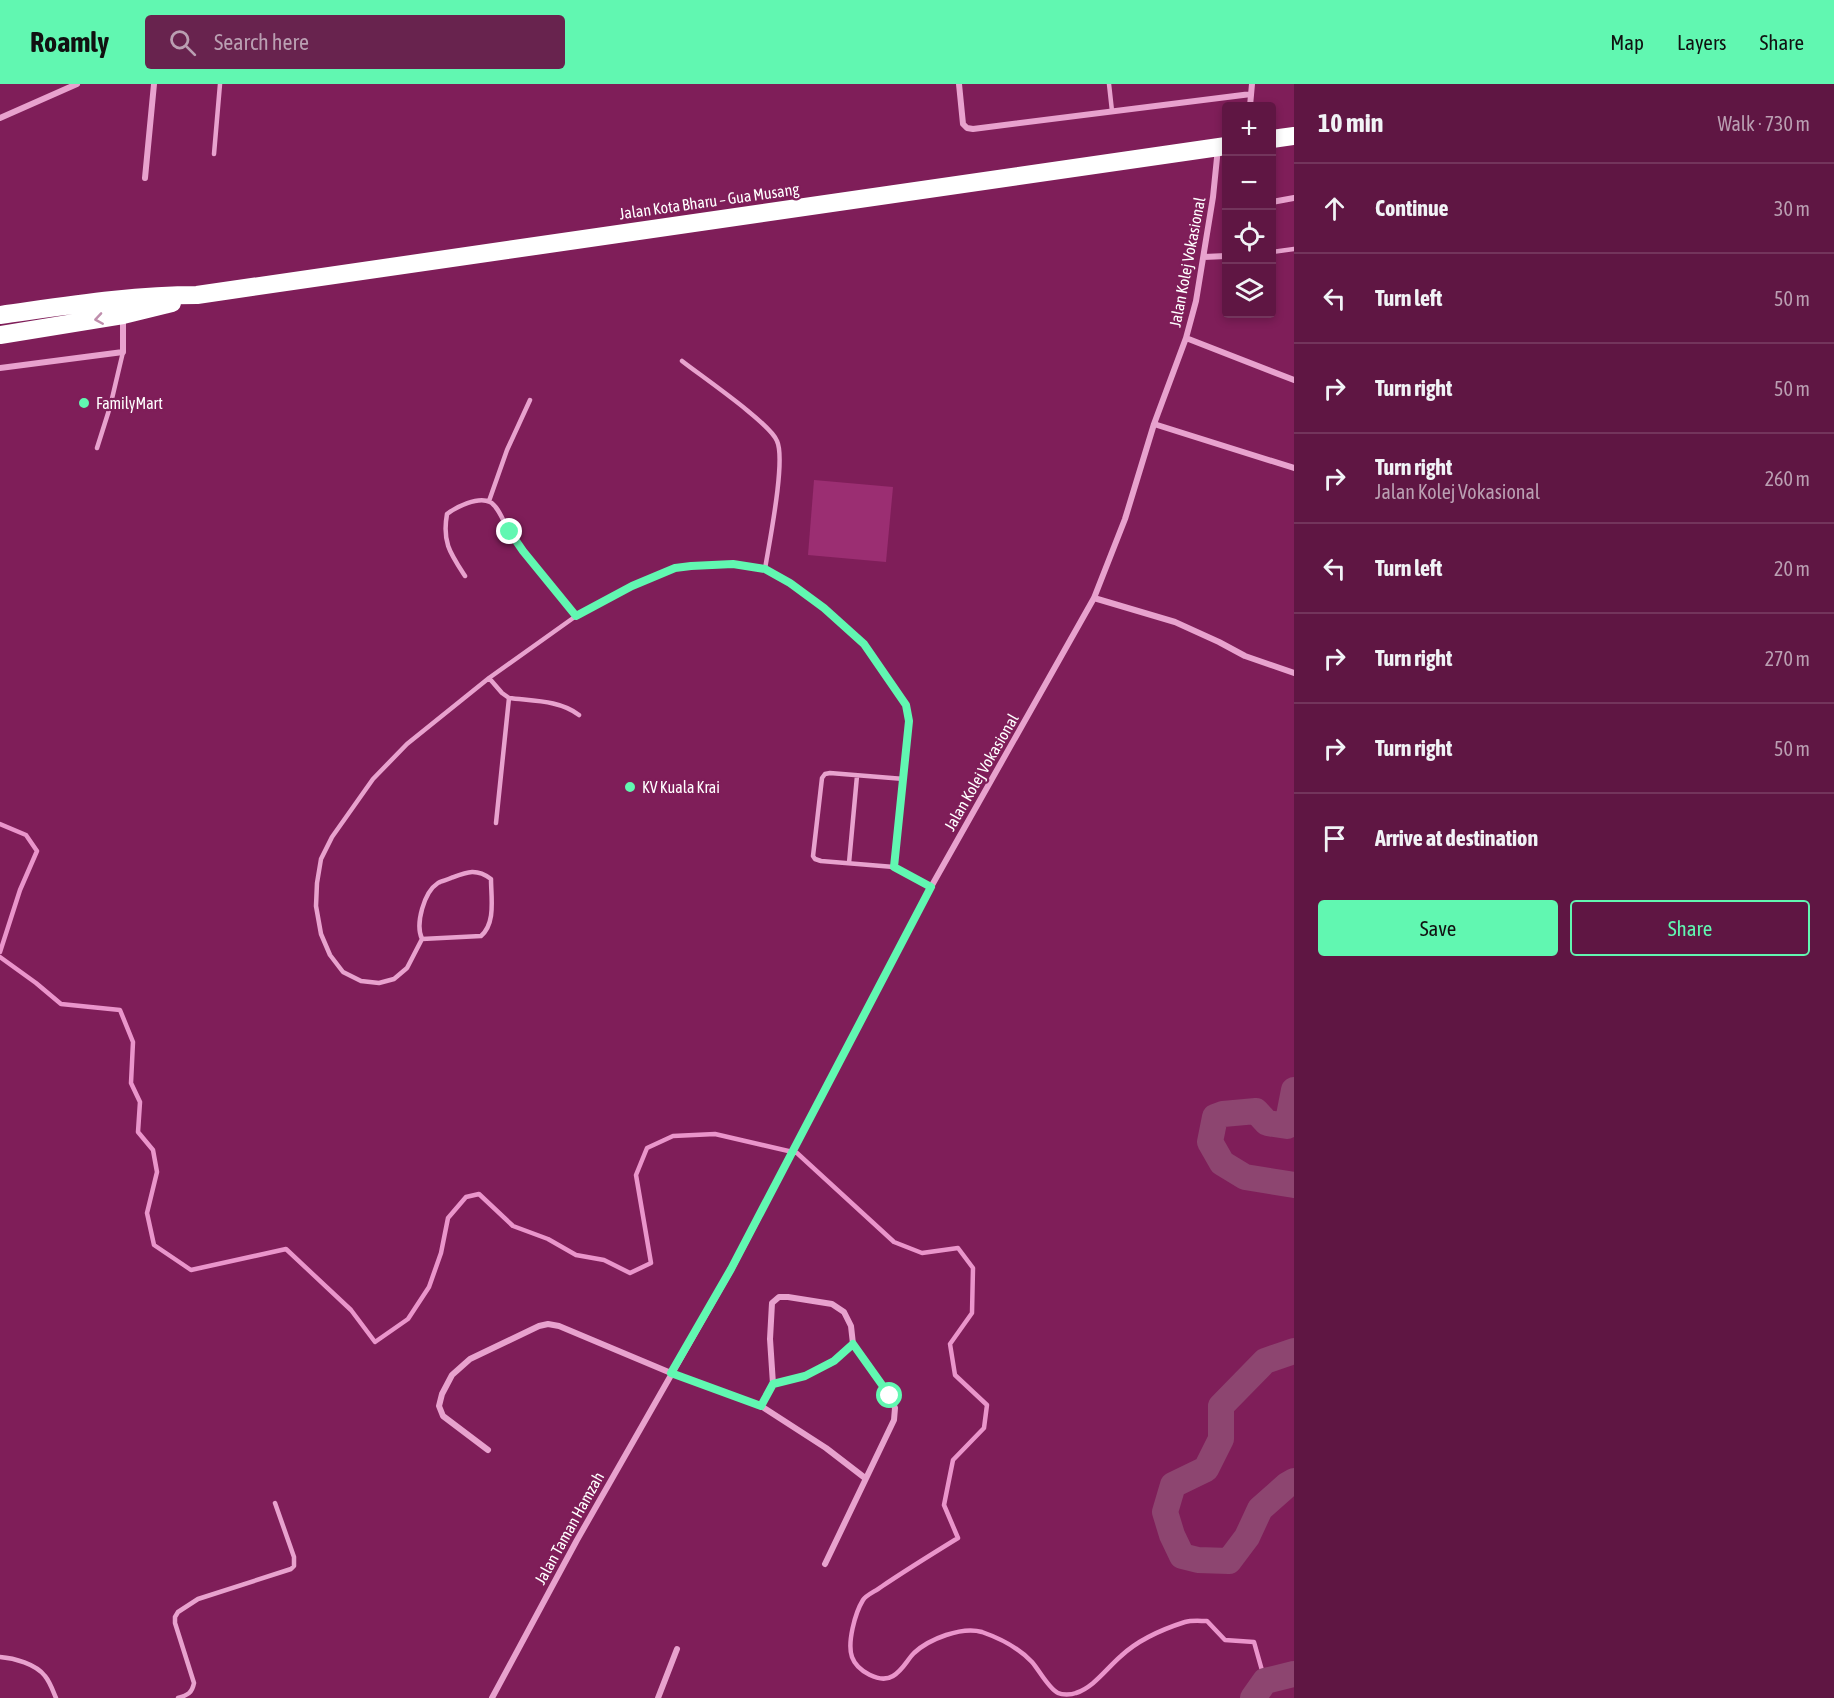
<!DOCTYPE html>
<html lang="en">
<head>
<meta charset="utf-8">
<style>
  body { margin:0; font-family:"Asap Condensed",sans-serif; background:#68234e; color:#f1f3f6 }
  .controls { position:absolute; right:18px; top:18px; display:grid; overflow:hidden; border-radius:6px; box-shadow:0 3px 9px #0003 }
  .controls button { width:54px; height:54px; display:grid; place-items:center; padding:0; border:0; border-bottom:2px solid #73355c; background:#5f1643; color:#f1f3f6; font:30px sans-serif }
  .stop { position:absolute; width:18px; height:18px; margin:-14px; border:4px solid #61f7b1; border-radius:50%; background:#fff }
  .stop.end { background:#61f7b1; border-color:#fff; box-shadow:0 2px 6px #0008 }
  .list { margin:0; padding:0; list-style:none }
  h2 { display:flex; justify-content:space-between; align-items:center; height:78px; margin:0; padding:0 24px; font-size:26px }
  h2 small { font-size:20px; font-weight:400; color:#ba9fb2 }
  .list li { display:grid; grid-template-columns:39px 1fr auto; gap:18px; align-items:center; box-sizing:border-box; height:90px; padding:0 24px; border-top:2px solid #73355c }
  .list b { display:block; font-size:22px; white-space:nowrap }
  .list p { margin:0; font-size:20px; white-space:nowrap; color:#ba9fb2 }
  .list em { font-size:20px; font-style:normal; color:#ba9fb2 }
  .actions { display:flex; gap:12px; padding:18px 24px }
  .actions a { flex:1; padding:14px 0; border:2px solid #61f7b1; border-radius:6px; text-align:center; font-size:21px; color:#61f7b1 }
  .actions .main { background:#61f7b1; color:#111 }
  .icon { flex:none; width:33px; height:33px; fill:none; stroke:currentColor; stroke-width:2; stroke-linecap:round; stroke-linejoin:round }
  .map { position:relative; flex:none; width:1294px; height:1614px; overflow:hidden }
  header { display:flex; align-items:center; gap:36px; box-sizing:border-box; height:84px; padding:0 30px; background:#61f7b1; color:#111 }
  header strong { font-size:28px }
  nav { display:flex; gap:33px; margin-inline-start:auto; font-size:21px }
  .search { width:420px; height:54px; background:#68234e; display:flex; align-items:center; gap:15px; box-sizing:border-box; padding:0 21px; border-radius:6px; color:#ba9fb2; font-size:22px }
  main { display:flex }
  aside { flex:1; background:#5f1643 }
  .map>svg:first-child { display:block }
  .green { fill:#9b2e72 }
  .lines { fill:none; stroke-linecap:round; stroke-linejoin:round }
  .stream { stroke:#ea95cb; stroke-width:4.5 }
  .river { stroke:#8d4570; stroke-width:26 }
  .lane { stroke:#e8a2ce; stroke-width:4.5 }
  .street { stroke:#e8a2ce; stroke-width:6 }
  .highway { stroke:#fff; stroke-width:18 }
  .oneway { stroke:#bf8eac }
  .route { stroke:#61f7b1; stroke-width:8 }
  .poi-dot { fill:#61f7b1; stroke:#7f1e59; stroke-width:2 }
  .labels { text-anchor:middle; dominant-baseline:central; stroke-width:4.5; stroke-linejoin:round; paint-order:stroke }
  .street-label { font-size:16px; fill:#fff; stroke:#7f1e59 }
  .poi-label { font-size:16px; fill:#fff; stroke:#7f1e59; text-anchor:start }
</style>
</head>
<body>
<header>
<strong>Roamly</strong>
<div class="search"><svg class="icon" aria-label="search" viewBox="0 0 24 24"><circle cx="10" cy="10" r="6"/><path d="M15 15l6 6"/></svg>Search here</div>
<nav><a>Map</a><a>Layers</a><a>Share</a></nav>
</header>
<main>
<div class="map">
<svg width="1294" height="1614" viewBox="0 0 1294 1614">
  <rect width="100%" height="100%" fill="#7f1e59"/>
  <path class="green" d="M814,396l79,7 -7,75 -78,-7z"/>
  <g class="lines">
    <path class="stream" d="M0,740l26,11 11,16 -17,39 -20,62
      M0,873l36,26 25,21 59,6 13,32 -2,41 9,19 -2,30 15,18 4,22 -10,41 7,32 37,25 95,-21 65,61 24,32 33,-23 21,-32 12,-34 7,-35 18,-21 13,-3 34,32 35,13 28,16 28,5 26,13 21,-10 -15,-88 11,-27 26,-12 42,-2 82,19 97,89 28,11 36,-5 15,20 -1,45 -22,31 5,31 32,30 -3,23 -31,32 -9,45 14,33c-26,16 -52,32 -77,49 -5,4 -15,8 -18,13 -8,13 -16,43 -11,57 5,14 28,27 41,19 10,-6 14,-16 21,-23 15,-14 48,-27 68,-21 17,6 37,16 50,30 7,8 17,27 26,31 4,2 13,2 18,0 18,-6 30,-24 45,-37 16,-15 42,-27 64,-34 7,-2 15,-1 22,-1l18,19 29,2 11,39"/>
    <path class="river" d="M1294,1006l-7,36 -20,-3 -11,-12 -33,3 -8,3 -5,25 12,21 23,14 49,8
      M1294,1267l-29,10 -44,45v33l-15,30 -33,16 -8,27 7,23 10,21 16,4 31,1 18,-24 13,-28 27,-24 7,-4
      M1253,1614l12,-17 29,-7"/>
    <path class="lane" d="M1109,0l3,27
      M214,70l6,-70
      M1272,168l22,-3
      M682,277c19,15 88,62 95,80 9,19 -8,103 -12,128
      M97,364l13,-41 13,-55
      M489,417l18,-51 23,-50
      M465,492c-15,-23 -23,-34 -18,-62 9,-7 31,-18 43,-12 8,4 13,19 18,27 18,31 45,59 68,87
      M489,594l13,15 7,5c23,3 51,2 70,17
      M904,695l-74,-6 -5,1 -3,4 -9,78 2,3 6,2 73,6 37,20
      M496,739l13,-125
      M849,779l8,-87
      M422,855l59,-3c15,-13 10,-38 10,-57 -15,-11 -24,-7 -40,-1 -4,2 -10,3 -13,5 -14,9 -23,41 -16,56l-15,29 -13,11 -15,4 -18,-2 -18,-9 -13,-17 -9,-21 -5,-28 1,-23 4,-24 11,-22 41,-58 34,-35 82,-66 87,-62 56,-30 43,-18 16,-3 42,-1 32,5 25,14 34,25 40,36 42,61 3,16 -15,146
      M0,1573c14,1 36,7 45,19 5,6 8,15 11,22
      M178,1614c10,-3 14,-5 16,-15l-19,-60v-6l3,-5 20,-13 93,-30 3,-3v-9l-19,-54"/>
    <path class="street" d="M959,0l4,40 4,4 6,1 278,-35
      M1250,22l2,-22
      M0,34l77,-34
      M145,94l9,-94
      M1272,118l22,-4
      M1204,173l22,-1
      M1186,254l108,42
      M0,284l123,-16v-35
      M1154,340l140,44
      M1094,514l81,24 44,20 26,14 49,17
      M773,1300l-3,-45 2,-36 7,-6h9l44,7 12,8 7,14 2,18 37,52 5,12 -1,12 -69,144
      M761,1322l12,-22 32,-8 29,-15 19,-17
      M488,1366l-45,-34 -4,-10 3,-12 10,-19 18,-16 69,-33 9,-2 11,2 112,47 90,33 65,42 39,30
      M492,1614l85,-158 154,-270 200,-383 163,-289 31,-79 29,-95 32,-86 10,-37 17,-104 5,-49
      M658,1614l19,-49"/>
    <path class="highway" d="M1272,55l22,-3
      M0,231c65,-9 131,-20 197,-20l1029,-149
      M0,251l123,-20 49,-12"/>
  </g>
  <defs><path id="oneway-chevron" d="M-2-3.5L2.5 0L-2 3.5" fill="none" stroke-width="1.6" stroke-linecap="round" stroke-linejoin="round" transform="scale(1.5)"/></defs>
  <use class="oneway" href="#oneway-chevron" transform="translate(99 235) rotate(171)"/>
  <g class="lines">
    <path class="route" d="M510,448l13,19 53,65 56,-30 43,-18 16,-2 42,-2 32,5 25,14 34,25 40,36 42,61 3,16 -15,146 37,20 -200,382 -60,104 90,33 12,-22 32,-8 29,-15 19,-17 37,52"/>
  </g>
  <g class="poi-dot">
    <circle cx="84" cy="319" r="6"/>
    <circle cx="630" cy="703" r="6"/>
  </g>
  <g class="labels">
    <g class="street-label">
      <text transform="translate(709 117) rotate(-8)">Jalan Kota Bharu – Gua Musang</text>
      <text transform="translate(1187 178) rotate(-79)">Jalan Kolej Vokasional</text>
      <text transform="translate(981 688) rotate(-60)">Jalan Kolej Vokasional</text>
      <text transform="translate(569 1444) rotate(-61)">Jalan Taman Hamzah</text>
    </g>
    <g class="poi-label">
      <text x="96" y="319">FamilyMart</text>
      <text x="642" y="703">KV Kuala Krai</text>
    </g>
  </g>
</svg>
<div class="controls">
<button>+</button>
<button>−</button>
<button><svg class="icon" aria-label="locate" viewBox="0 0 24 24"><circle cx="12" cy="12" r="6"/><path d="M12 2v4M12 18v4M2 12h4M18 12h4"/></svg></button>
<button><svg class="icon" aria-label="layers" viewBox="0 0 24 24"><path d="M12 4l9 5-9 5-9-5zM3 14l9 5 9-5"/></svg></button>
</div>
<div class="stop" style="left:890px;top:1312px"></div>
<div class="stop end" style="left:510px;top:448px"></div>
</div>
<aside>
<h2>10 min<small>Walk · 730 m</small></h2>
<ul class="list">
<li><svg class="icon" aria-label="ahead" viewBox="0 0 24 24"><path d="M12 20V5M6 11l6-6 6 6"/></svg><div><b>Continue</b></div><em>30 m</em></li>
<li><svg class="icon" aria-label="left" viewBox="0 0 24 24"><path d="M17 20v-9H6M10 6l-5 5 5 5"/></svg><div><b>Turn left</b></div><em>50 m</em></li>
<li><svg class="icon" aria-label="right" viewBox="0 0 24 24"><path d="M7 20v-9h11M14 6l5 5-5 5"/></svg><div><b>Turn right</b></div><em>50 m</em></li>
<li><svg class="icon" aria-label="right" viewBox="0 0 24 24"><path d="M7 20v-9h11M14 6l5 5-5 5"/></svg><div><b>Turn right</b><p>Jalan Kolej Vokasional</p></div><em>260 m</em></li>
<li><svg class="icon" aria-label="left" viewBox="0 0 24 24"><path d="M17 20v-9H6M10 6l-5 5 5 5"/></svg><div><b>Turn left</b></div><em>20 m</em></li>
<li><svg class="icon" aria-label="right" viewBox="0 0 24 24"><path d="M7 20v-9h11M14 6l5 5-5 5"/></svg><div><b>Turn right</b></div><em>270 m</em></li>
<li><svg class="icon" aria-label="right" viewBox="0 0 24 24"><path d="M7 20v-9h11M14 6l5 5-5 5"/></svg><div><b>Turn right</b></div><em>50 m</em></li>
<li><svg class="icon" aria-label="arrive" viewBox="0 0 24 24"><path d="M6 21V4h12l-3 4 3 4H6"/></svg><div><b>Arrive at destination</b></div></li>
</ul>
<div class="actions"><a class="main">Save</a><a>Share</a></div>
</aside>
</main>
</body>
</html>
